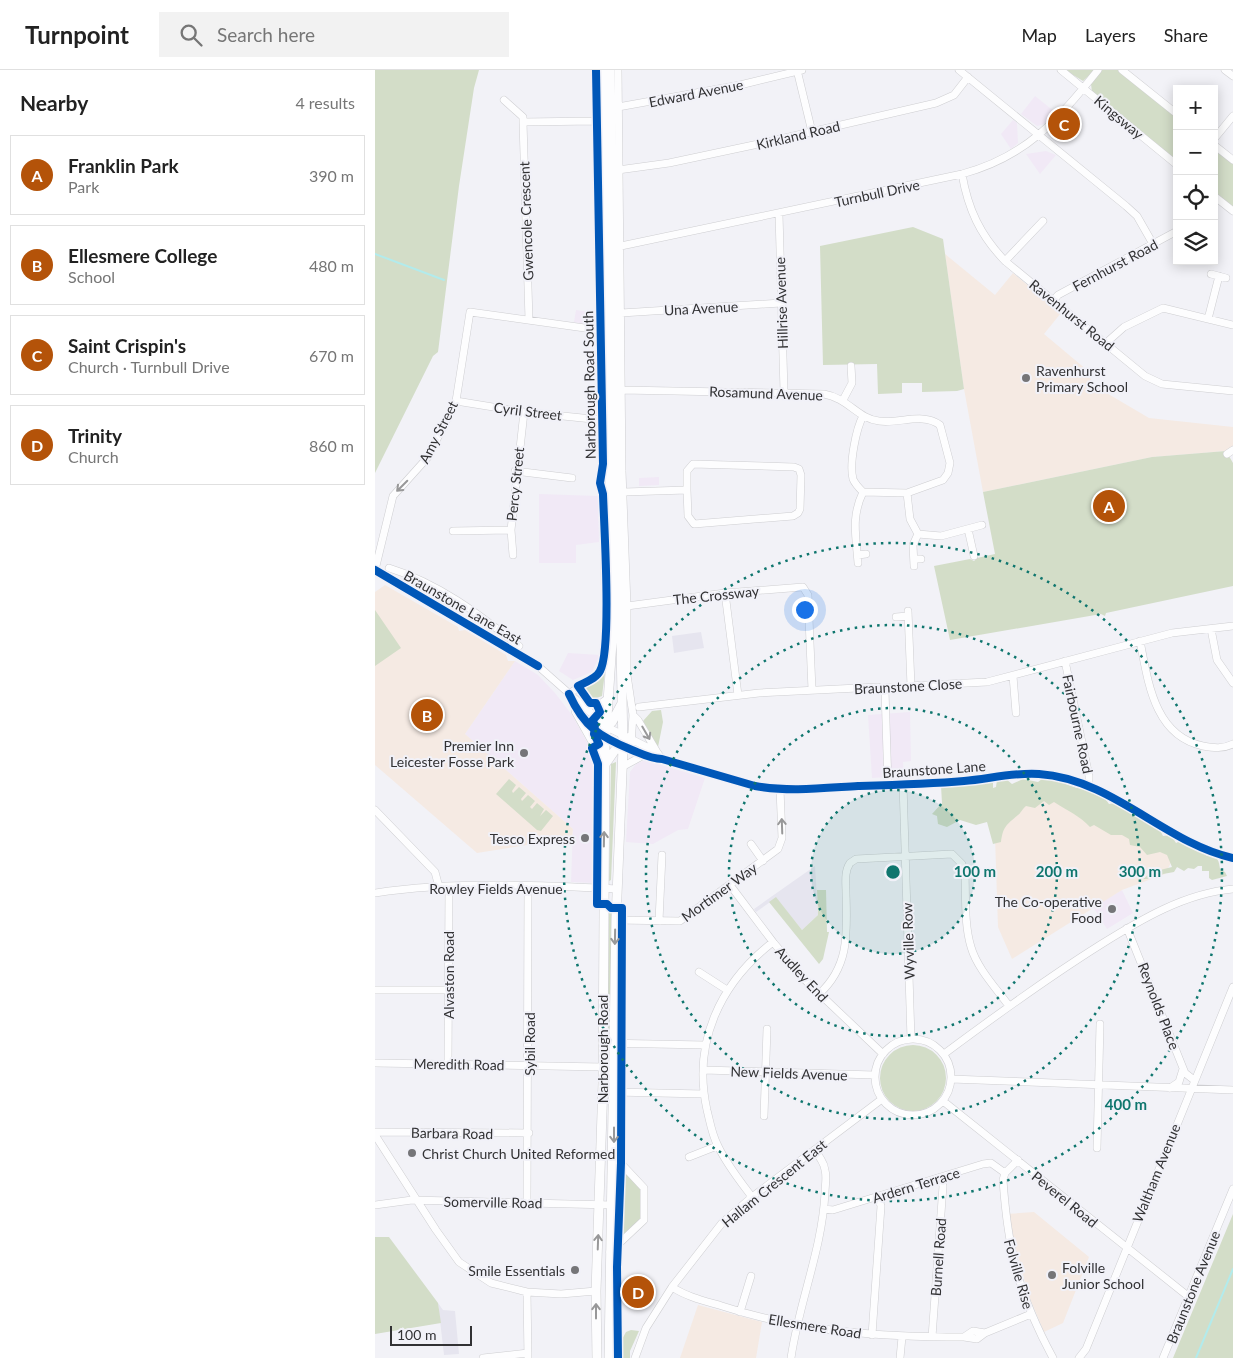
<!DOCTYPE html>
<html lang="en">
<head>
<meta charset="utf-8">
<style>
  body { margin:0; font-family:Lato,sans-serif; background:#f2f2f2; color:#222 }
  .controls { position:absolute; right:15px; top:15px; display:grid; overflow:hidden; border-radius:0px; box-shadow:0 2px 12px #0003 }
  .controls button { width:45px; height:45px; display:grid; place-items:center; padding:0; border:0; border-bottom:1px solid #e0e0e0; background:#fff; color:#222; font:25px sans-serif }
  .scale { position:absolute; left:15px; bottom:12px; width:82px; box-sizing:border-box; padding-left:5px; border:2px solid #323234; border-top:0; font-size:14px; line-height:18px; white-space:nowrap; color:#323234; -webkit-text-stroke:4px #f1f1f8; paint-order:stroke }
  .you { position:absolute; left:429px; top:539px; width:18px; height:18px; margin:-12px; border:4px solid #fff; border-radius:50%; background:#1a73e8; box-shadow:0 0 0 8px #1a73e833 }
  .badge { display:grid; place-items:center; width:32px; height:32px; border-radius:50%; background:#b45309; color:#fff; font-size:16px; font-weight:700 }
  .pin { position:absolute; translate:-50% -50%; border:2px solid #fff; box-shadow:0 1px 5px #0006 }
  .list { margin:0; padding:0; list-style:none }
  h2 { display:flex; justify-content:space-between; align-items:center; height:65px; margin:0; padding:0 20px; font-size:21px }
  h2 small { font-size:16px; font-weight:400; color:#767676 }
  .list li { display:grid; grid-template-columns:32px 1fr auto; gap:15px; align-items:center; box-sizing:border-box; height:80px; margin:0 10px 10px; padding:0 10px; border:1px solid #e0e0e0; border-radius:0px }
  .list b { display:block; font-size:19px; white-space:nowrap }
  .list p { margin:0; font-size:16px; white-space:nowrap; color:#767676 }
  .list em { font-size:16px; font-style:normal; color:#767676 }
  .icon { flex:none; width:28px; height:28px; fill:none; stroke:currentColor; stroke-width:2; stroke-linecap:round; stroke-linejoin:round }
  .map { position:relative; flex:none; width:858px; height:1288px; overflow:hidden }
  header { display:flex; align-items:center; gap:30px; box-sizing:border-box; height:70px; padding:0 25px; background:#fff; border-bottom:1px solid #e0e0e0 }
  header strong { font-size:24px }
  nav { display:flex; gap:28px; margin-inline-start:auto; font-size:18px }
  .search { width:350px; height:45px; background:#f2f2f2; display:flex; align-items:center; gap:12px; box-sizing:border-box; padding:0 18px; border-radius:0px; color:#767676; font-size:19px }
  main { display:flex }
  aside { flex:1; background:#fff }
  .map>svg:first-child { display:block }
  .commercial { fill:#f1e9f6 }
  .built { fill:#e6e5ef }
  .education { fill:#f5eae3 }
  .green { fill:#d3ddc8 }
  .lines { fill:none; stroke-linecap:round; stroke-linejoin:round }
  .stream { stroke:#b2ebec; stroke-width:2 }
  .minor-casing { stroke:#ceced1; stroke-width:8 }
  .major-casing { stroke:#ceced1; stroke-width:10 }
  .minor { stroke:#fdfdfe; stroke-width:7 }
  .major { stroke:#fdfdfe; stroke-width:9 }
  .cycleway-casing { stroke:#f1f1f8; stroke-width:11 }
  .cycleway { stroke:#0057b8; stroke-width:8 }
  .oneway { stroke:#989899 }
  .ring { fill:none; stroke:#0f766e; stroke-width:2.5; stroke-dasharray:2.5 5 }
  .poi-dot { fill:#757578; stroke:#f1f1f8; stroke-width:2 }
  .labels { text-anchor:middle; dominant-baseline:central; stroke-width:4; stroke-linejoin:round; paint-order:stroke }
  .street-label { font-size:14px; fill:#323234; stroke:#f1f1f8 }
  .poi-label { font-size:14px; fill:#323234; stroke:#f1f1f8; text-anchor:end }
  .centre { fill:#0f766e; stroke:#f1f1f8; stroke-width:2.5 }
  .ring-label { font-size:15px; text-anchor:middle; font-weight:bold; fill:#0f766e; stroke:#f1f1f8; stroke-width:4; stroke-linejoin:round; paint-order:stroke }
</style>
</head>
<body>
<header>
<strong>Turnpoint</strong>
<div class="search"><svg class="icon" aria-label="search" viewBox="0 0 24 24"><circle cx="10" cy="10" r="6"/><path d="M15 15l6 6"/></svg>Search here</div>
<nav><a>Map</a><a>Layers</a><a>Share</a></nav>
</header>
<main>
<aside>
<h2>Nearby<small>4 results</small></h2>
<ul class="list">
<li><span class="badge">A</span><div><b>Franklin Park</b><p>Park</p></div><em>390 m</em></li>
<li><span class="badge">B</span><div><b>Ellesmere College</b><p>School</p></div><em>480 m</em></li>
<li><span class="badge">C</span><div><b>Saint Crispin's</b><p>Church · Turnbull Drive</p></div><em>670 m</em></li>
<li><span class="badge">D</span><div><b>Trinity</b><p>Church</p></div><em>860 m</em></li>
</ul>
</aside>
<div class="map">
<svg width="858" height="1288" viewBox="0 0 858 1288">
  <rect width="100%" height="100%" fill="#f2f2f7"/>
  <path class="commercial" d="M660,26l20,16 -11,12 -7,2 -16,-12z
    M638,50l4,3 1,20 -7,6 -10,-15z
    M671,81l10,4 -16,19 -14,-20z
    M201,240l20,3v8l-5,4 -17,-3z
    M284,407v8l-20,1v-8z
    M164,424l59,2 1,46 -23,3v18h-37z
    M193,583l32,2 -8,17 -19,8 -14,-9z
    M140,591l23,14 17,18 17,22 20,36 5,20 -3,112 -23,-1 2,-53 -108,-95z
    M535,642l1,49 -8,1 1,14 -32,2 -4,-63z
    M270,690l60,18 -17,51 -10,1 -25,14 -27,-2 4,-70 6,-8z
    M747,820l11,23 -26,16 -14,-22z"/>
  <path class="built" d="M326,562l3,16 -30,5 -2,-17z
    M440,796l3,49 -16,15 -26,-32 -20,14 -2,-3z
    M63,1233l5,7 12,1 4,43 -15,1z"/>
  <path class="education" d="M570,184l50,41 18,-22 48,40 -17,21 43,36 6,15 56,33 84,9v19l-7,5 -74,6 -169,35 -19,-103z
    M10,515l73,42 1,4 6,-1 41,25 2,6h7l-50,73 108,95 -1,9 -95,15 -102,-88v-173z
    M677,729l122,58 -9,17 -43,16 -110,69 -14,-32 -4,-120z
    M659,1142l55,45 -26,66 -19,9 -16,-38 -21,-80z
    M323,1235l64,17 -6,36h-76z"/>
  <path class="green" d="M0,0h104l-5,18 -15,98 -21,166 -5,4 -58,117z
    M690,0h30l-12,11z
    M727,0h17l58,47v45l-85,-70 -1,-8z
    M839,78l19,15v44l-19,-15z
    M538,157l30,12 21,150 -7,2 -35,1v-9h-20v10l-24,1 -1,-30 -54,1 -3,-119z
    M851,381l7,12v123l-127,27 -1,3 -4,-2 -151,26 -16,-74 36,-7 4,2 3,-3 18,-4 -12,-62 169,-35z
    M0,540l26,38 -26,18z
    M230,602l-3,24 -11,4 -8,-12 19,-11z
    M286,640l2,12 -5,25 -15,-26 9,-10z
    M241,692l-5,118 -2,1 2,-117z
    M671,706c9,3 17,7 25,10 13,5 30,4 38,18l6,-1 44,25 4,8 8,-1 5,8 6,-3 6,7 12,2 7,7 3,-2c8,3 9,7 10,15l5,3 2,4 -15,4 -3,-2v-7h-7v-5h-4l-4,3 -6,-1 -4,3 -7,-4 -3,5 -11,2 -8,5h-12l9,-7 20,-5 -5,-12 -7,-3 -13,3 -7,-8 -10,-2 -1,-6 -7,-4h-11l-17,-10 -4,2c-10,-11 -22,-16 -36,-25l-5,3 -5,-4 -9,7 -9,-2c-4,3 -5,7 -8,9 -12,10 -15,12 -17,27l-8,2 -6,-22 -11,3 -16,-5 -13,7 -9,-3 -1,-8 -5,-2 10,-11 -1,-17 40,-4 12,1v5l3,-1 1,-7 9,-1 6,5 11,-5 15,3z
    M134,709l7,6 -4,6 1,2 6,-6 7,6 -5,6 1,2 6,-6 7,6 -5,6 2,2 5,-6 7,6 -4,7 6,-6 7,6 -12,15 -4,-1 -41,-36z
    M442,820h9l1,42h2l-6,27 -4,5 -50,-62 7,-5 26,33 16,-15z
    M233,836l4,5 -2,121 -2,2z
    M505 1008a33 33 0 1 1 66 0a33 33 0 1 1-66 0Z
    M246,1097l20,23v30l-22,20 -3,-1 2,-69z
    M858,1144v144h-60z
    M0,1167h14l49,66 3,20 -66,11z
    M256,1260l8,1 -9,20v7h-10l-1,-13 7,-13z"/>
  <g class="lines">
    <path class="stream" d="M0,184l69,26
      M821,1288l37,-89"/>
    <defs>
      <path id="minor" d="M243,0l4,401 5,135v69l6,40 -2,30
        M422,0l15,62
        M584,0l167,136 11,10 16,28
        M686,0l116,95
        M747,0l55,44
        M850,0l8,6
        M129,30l19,17v5
        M243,37l122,-22 62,-15
        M839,69l19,-23
        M839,75l19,15
        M243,100l51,-7 94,-20 173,-40 18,-8 14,-18
        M587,104c6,35 18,61 43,87l140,115 17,8 71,7
        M839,126l19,15
        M404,144l5,178
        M246,176l341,-72c64,-17 96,-54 136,-104
        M630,191l38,-40
        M836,204l15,4
        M679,230l4,-5 119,-64
        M246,243l160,-10
        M833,249l11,-43
        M154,250l-6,-198 72,-1
        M731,273l18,-16 39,-19 70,17
        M247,320l202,4c24,4 34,25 55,27 20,3 44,-9 61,4l10,38 -2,10 -5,7 -36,13 -44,-1
        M468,330l9,-17 -1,-17
        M81,331l68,11 78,8
        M852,384l6,-4
        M140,401l57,7
        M249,422l63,-2 1,26 6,8 99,-8 5,-3 2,-4 1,-34 -2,-6 -5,-2 -101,-3 -6,7v19
        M532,423l3,26 8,15 23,2 41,-11
        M593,459l6,27
        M78,461l58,-1
        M138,485l-2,-25 13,-118
        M483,485l8,-1
        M539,489h7
        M483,493c-2,-27 -7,-46 5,-71 -4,-4 -8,-8 -10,-13 -4,-15 3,-50 10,-63
        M539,496l-1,-21 5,-11
        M14,498c49,15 90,46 130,78
        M0,500l18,-74 35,-39 28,-56 14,-89 129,18
        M0,500l163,96 69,61 50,25 5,7
        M350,523l13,102
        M252,536l98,-13 78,-6 5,8 4,95
        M533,541l3,75
        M521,547l12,-1
        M836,559l6,31 16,23
        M765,571c8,40 14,95 63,105 11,2 20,3 30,-2
        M690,591l24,115v11
        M638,606l3,37
        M510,620l3,95
        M194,624c15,33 31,43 63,56 10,4 19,9 30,9l93,27c34,6 69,2 103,0 35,-1 71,-2 106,-5 24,-2 51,-9 75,-7 74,5 126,69 194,84
        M194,624l30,-21 6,-18 1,-21 -3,-140 -3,-11 3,-19 -7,-394
        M207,634l15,2 10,-7
        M264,637l120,-14 119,-6 7,3 3,-3 99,-5 185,-49 61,-7
        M258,645l5,5 19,32
        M247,697l22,-12
        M528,714l8,255
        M0,740l60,62 4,15
        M376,774l12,17
        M355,815l43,57 31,37 79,75
        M0,823c79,-12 162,-8 242,-4
        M241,850l64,1 98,-72 4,-11 -2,-49
        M284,851l3,-66
        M752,858l58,145 9,7
        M324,902l28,18
        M0,920h73
        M444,924c31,-28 28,-62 27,-101 0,-10 -2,-21 4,-30l6,-4 96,-5 10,10 3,9c1,24 -1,51 6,74 6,21 25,41 38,59
        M500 1007a38 38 0 1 1 76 0a38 38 0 1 1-76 0Z
        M227,973l103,2
        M569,984c51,-38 102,-75 156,-109 40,-25 85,-52 133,-56
        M0,993l228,4
        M73,994l1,-177
        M328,1000l172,5
        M576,1009l282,11
        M795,1018l9,-6 4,-13
        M239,1022l90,2
        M568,1031l246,196
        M389,1046l3,-87
        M0,1062l154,1
        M0,1065l61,95 23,32 32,21 36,9 34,2 35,-3
        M722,1078l3,-124
        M314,1087l28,-11
        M643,1090l-13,13 -2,7c5,72 16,115 50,178
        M377,1127c-12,-16 -25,-32 -34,-51 -6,-11 -8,-24 -11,-36 -15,-67 13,-127 66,-168
        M152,1132l1,-315
        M0,1135l37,-5 200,5
        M449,1139l9,1 150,-46 8,-1 14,10
        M235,1182l34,-32v-32l-30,-32
        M297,1217c15,10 33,14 50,19 79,26 159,31 242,31l9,-6 12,2 46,-19
        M152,1222l1,66
        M365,1242l11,-36
        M497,1265l9,-129 -3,-9
        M557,1267l11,-151 -3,-9
        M589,1267l13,2 8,-6
        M108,1288l45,-5
        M260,1288l11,-30 26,-41 50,-64 30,-26 130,-98
        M416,1288c8,-56 31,-108 34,-165 0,-7 2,-16 0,-23 -1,-8 -6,-14 -11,-20
        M525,1288l2,-21
        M704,1288l7,-9 147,-362
        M788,1288l70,-169"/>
      <path id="major" d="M201,641l29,52
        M219,660l7,2 11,-10 9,-17
        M231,693l9,-13 8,-2 9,-7
        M222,1288l-1,-67 7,-208 2,-336 8,-120 -10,-557
        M234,1288l7,-438 7,-172 -13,-678"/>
    </defs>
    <use href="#minor" class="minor-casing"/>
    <use href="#major" class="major-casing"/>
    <use href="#minor" class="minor"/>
    <use href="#major" class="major"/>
    <defs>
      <path id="cycleway" d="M221,0l7,394 -3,19 3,11c1,31 9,155 -3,177 -4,8 -15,11 -22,15l12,17h6l4,9 -8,9 3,4 -1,9 5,10 -7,4 6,16 -1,140h10l4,4h11l-1,255 -4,104 1,91
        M0,500l163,96
        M194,624c15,33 31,43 63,56 10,4 19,9 30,9l93,27c34,6 69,2 103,0 35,-1 71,-2 106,-5 24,-2 51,-9 75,-7 74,5 126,69 194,84"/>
    </defs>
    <use href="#cycleway" class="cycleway-casing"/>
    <use href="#cycleway" class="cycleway"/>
  </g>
  <defs><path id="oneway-shaft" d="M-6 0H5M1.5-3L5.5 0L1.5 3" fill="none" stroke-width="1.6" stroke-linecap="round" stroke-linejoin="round" transform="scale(1.25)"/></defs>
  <g class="oneway">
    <use href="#oneway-shaft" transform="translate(27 416) rotate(135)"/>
    <use href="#oneway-shaft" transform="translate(271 663) rotate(60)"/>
    <use href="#oneway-shaft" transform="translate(407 756) rotate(-92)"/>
    <use href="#oneway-shaft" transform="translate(229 769) rotate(-89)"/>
    <use href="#oneway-shaft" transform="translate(240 867) rotate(91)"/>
    <use href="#oneway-shaft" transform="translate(239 1065) rotate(90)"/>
    <use href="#oneway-shaft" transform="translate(223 1172) rotate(-88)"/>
    <use href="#oneway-shaft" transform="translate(221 1241) rotate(-90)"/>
  </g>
  <circle cx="518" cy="802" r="82" fill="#0f766e" fill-opacity=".12"/>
  <g class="ring">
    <circle cx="518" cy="802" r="82"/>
    <circle cx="518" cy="802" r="164"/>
    <circle cx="518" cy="802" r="247"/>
    <circle cx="518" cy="802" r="329"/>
  </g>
  <g class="poi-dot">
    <circle cx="651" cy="308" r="5"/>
    <circle cx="149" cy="683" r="5"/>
    <circle cx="210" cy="768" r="5"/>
    <circle cx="737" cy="839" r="5"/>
    <circle cx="37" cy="1083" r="5"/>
    <circle cx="200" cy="1200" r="5"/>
    <circle cx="677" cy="1205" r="5"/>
  </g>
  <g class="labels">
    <g class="street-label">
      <text transform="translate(321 23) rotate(-11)">Edward Avenue</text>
      <text transform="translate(744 47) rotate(40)">Kingsway</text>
      <text transform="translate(423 65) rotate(-13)">Kirkland Road</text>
      <text transform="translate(502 123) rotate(-12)">Turnbull Drive</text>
      <text transform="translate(151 151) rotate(-92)">Gwencole Crescent</text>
      <text transform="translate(740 195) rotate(-28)">Fernhurst Road</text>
      <text transform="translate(406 233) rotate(-92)">Hillrise Avenue</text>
      <text transform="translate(326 238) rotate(-3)">Una Avenue</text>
      <text transform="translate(697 245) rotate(39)">Ravenhurst Road</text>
      <text transform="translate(214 315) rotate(-91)">Narborough Road South</text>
      <text transform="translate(391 323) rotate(2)">Rosamund Avenue</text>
      <text transform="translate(153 341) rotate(7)">Cyril Street</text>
      <text transform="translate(63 362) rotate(-63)">Amy Street</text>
      <text transform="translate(140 414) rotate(-84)">Percy Street</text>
      <text transform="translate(341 525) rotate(-6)">The Crossway</text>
      <text transform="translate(88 537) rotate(30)">Braunstone Lane East</text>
      <text transform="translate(533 616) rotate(-3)">Braunstone Close</text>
      <text transform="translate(703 654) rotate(78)">Fairbourne Road</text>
      <text transform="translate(559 699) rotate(-4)">Braunstone Lane</text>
      <text x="121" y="818">Rowley Fields Avenue</text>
      <text transform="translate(344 822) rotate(-36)">Mortimer Way</text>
      <text transform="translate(533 871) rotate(-92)">Wyville Row</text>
      <text transform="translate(427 904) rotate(47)">Audley End</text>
      <text transform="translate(73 905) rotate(-90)">Alvaston Road</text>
      <text transform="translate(784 936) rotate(69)">Reynolds Place</text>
      <text transform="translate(154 974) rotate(-90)">Sybil Road</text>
      <text transform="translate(227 979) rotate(-90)">Narborough Road</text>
      <text transform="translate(84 994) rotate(1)">Meredith Road</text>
      <text transform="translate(414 1003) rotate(2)">New Fields Avenue</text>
      <text transform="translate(77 1063) rotate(1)">Barbara Road</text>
      <text transform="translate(781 1103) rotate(-68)">Waltham Avenue</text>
      <text transform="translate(399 1113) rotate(-39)">Hallam Crescent East</text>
      <text transform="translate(541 1115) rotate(-17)">Ardern Terrace</text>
      <text transform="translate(690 1129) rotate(39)">Peverel Road</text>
      <text transform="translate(118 1132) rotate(1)">Somerville Road</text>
      <text transform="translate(563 1187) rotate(-86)">Burnell Road</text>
      <text transform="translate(644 1204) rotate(74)">Folville Rise</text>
      <text transform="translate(818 1217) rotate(-68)">Braunstone Avenue</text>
      <text transform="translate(440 1256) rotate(9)">Ellesmere Road</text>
    </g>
    <g class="poi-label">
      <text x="661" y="300" text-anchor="start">Ravenhurst<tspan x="661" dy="16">Primary School</tspan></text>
      <text x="139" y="675">Premier Inn<tspan x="139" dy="16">Leicester Fosse Park</tspan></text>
      <text x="200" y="768">Tesco Express</text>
      <text x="727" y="831">The Co-operative<tspan x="727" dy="16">Food</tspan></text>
      <text x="47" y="1083" text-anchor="start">Christ Church United Reformed</text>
      <text x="687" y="1197" text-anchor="start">Folville<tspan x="687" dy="16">Junior School</tspan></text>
      <text x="190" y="1200">Smile Essentials</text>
    </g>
  </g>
  <circle cx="518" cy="802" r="8" class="centre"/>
  <g class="ring-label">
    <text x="600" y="807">100 m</text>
    <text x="682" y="807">200 m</text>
    <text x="765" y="807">300 m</text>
    <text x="751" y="1040">400 m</text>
  </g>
</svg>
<div class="controls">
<button>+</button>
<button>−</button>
<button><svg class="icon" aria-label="locate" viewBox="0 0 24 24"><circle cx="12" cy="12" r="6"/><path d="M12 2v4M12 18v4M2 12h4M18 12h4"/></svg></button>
<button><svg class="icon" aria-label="layers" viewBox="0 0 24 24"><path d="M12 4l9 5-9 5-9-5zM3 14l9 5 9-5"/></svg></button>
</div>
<div class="scale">100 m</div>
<div class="you"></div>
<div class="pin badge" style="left:734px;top:436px">A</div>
<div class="pin badge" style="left:52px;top:645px">B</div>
<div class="pin badge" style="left:689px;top:54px">C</div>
<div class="pin badge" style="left:263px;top:1222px">D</div>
</div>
</main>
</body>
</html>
